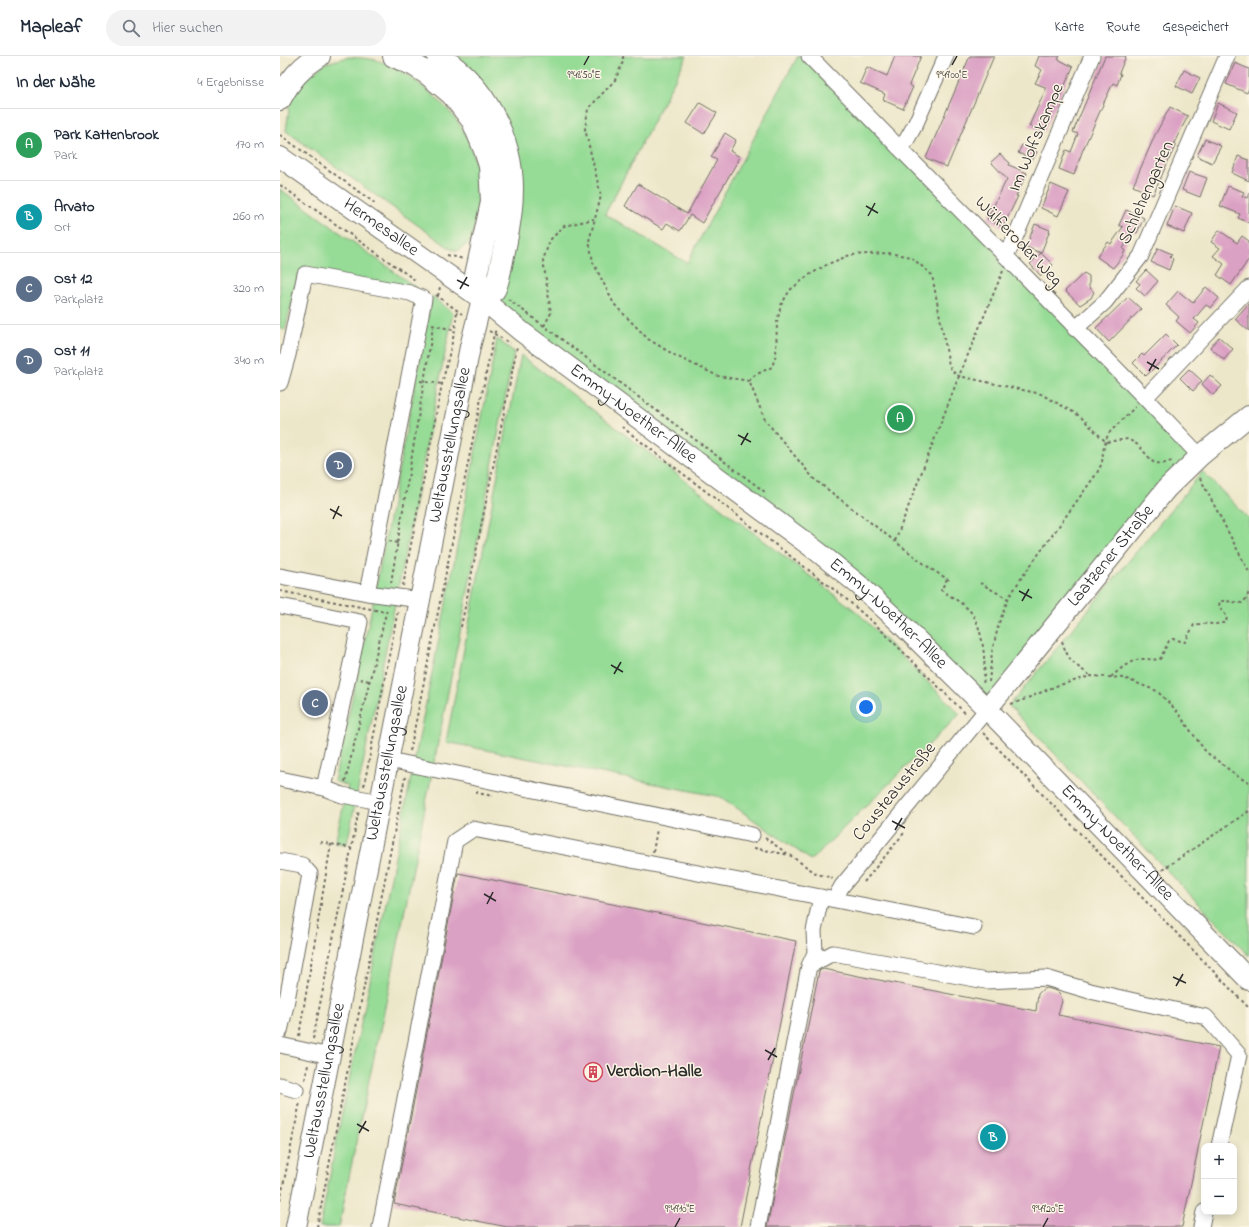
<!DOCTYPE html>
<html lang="de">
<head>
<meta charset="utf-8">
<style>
  body { margin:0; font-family:"Indie Flower",sans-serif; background:#f2f2f3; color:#1f2937 }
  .controls { position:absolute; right:12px; bottom:12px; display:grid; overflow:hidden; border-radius:8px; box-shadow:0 2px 10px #0003 }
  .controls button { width:36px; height:36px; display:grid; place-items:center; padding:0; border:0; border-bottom:1px solid #e0e1e3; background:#fff; color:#1f2937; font:20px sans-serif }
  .you { position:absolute; left:586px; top:651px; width:14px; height:14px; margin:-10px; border:3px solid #fff; border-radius:50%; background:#1a73e8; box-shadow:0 0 0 6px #1a73e833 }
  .badge { display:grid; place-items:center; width:26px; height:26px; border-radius:50%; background:#d1495b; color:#fff; font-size:13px; font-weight:700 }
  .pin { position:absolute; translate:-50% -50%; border:2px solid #fff; box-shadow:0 1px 4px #0006 }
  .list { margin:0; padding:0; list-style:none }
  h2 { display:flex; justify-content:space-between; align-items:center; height:52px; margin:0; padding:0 16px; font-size:17px }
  h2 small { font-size:13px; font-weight:400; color:#747a83 }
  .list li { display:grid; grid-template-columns:26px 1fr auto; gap:12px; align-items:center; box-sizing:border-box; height:72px; padding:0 16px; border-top:1px solid #e0e1e3 }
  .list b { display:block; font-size:15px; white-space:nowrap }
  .list p { margin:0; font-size:13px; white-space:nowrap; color:#747a83 }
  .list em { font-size:13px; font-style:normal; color:#747a83 }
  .icon { flex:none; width:22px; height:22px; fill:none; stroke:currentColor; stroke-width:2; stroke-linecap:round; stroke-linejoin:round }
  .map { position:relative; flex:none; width:969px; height:1171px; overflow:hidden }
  header { display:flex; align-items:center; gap:24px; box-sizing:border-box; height:56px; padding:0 20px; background:#fff; border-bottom:1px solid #e0e1e3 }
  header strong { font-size:19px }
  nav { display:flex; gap:22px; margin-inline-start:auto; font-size:14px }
  .search { width:280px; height:36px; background:#f2f2f3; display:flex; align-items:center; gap:10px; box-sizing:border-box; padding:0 14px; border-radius:22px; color:#747a83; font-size:15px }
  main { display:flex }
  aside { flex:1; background:#fff }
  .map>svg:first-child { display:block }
  .green { fill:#96dc96; stroke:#608460 }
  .building { fill:#dba1c4 }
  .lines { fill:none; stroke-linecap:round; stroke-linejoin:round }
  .minor-casing { stroke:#6f6d63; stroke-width:17 }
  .major-casing { stroke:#6f6d63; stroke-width:22 }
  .highway-casing { stroke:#6f6d63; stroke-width:24 }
  .path { stroke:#6f6d63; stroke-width:2; stroke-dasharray:3 3; stroke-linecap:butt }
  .minor { stroke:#fff; stroke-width:15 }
  .major { stroke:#fff; stroke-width:20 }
  .highway { stroke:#fff; stroke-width:22 }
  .ticks { fill:none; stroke:#2b2b2b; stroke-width:1.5 }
  .labels { text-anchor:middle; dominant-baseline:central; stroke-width:3; stroke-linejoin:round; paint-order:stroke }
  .street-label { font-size:18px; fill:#2b2b2b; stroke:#fcf5e5 }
  .poi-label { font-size:18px; font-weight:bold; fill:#2b2b2b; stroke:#fcf5e5; text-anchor:start }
  .ticks-label { font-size:10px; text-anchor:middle; fill:#2b2b2b; stroke:#fcf5e5; stroke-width:3; stroke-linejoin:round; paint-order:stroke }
</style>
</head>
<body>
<header>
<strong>Mapleaf</strong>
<div class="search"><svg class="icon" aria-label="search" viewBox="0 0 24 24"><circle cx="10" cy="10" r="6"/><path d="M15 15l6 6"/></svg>Hier suchen</div>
<nav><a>Karte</a><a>Route</a><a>Gespeichert</a></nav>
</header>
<main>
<aside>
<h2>In der Nähe<small>4 Ergebnisse</small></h2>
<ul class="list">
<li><span class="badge" style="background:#2e9e5b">A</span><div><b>Park Kattenbrook</b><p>Park</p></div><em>170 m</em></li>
<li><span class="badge" style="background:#0f9aa8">B</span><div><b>Arvato</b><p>Ort</p></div><em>260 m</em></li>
<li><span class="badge" style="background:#5c6f8a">C</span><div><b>Ost 12</b><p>Parkplatz</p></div><em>320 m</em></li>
<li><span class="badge" style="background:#5c6f8a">D</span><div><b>Ost 11</b><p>Parkplatz</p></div><em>340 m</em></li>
</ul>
</aside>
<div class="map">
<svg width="969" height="1171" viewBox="0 0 969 1171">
  <rect width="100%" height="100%" fill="#fcf5e5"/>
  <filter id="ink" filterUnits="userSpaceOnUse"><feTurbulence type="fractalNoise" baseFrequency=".025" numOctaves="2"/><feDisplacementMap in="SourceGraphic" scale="8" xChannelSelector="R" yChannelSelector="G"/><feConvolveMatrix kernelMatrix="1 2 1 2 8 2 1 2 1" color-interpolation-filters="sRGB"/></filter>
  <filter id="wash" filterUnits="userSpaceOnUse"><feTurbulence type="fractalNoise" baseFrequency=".012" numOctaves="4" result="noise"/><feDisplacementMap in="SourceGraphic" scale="16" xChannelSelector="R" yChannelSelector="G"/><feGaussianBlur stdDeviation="0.9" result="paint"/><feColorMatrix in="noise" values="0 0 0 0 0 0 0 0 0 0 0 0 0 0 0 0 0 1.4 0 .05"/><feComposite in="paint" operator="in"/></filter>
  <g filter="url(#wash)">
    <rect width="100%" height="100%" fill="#ede7ca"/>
    <path class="green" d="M158,0h249l-82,158 82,49 111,-207h5l397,400 -213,253 -89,-88 -416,-322 28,-81z
      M69,1c9,1 18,1 27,3 29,8 74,45 88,72 8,16 15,37 15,55 0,18 -4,37 -8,54l-13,10 -7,-2 -165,-118 5,-36 6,-9 29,-23z
      M0,133l142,103 -122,-22 -15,60 -5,-1z
      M152,240l21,17 -106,531 -12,-1 13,-57 -14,-5 39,-178z
      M217,283l17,13 -53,275 -71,357 -29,133 -22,110h-19l21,-109 27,-127 77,-382z
      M241,299l336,257 103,102 -149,146 -90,-63 -275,-55z
      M922,415l47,48v437l-240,-250 190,-230z"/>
    <g id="blocks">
      <path class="building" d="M615,0h26l-12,29 4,2 -10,22 -20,-9 2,-6 -25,-11 7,-16 20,9z
        M690,0h24l-47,111 -21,-9z
        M759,0h21l-2,3 15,8 -29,65 -15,-6 16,-35v-4l-10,-4 7,-13 -7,-4z
        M825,0h21l-7,17 2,1 -4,11 -4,-2 -8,17 -23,52 -8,23 -15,-6 7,-19 5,2 7,-18 -5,-2z
        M955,7l14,6v19l-2,5 -21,-9z
        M904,14l16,8 -8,16 -16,-8z
        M420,47l17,10 -13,21 -17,-11z
        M938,47l19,9 -8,17 -18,-8z
        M890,51l18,9 -14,27 2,1 -23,51 -20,-9 22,-51z
        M445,77l11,7 -6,11 10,6 -38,66 -12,-8 -10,16 -13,-8 -4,6 -38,-23 13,-22 49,30 30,-54 -6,-3z
        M925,83l16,7 -9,17 -15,-7z
        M742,89l15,7 -4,7 -15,-6z
        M720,98l10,9 -1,2 18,8 -11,23h2l-15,31 -16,-8 20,-40 -16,-17z
        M958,100l11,4v21l-17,-8z
        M909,116l18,6 -7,19 -18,-7z
        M771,128l18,8 -11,24 -17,-8z
        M948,130l16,6 -2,4 5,2 2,-5v30l-11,-5 2,-4 -20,-8z
        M895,150l17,7 -8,20 -17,-7z
        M846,154l18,8 -7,15 -5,-2 -9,18 2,2 -2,4 -10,13 -16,-11 11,-15 3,2 12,-17 -4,-2z
        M755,168l15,6 -9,23 -15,-6z
        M939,174l18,13 5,-7 7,5v18l-18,26 -14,-10 7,-11 -11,-8 7,-8 -9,-6z
        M878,192l14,6 -2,2 3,3 -4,11 -18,-8z
        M761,197l12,12 -12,11 -11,-12z
        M866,214l12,11 -13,15 -9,-8 4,-4 -4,-3z
        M804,217l5,3v11l5,5 -3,6 -11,7 -15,-14z
        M926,231l13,11 -8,10 -5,-3 -12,14 5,4 -9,10 -14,-12 3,-4 -13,-12 12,-14 15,12z
        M848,241l13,12 -32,33 -13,-14z
        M969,247v28l-14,-12z
        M886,278l11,11 -31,31 -13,-13 9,-9 2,2z
        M939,281l14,12 -9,11 -14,-13z
        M909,313l13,12 -9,10 -13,-13z
        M930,319l12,11 -9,9 -11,-11z
        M178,817l338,68 -56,286h-233l-113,-23z
        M543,913l213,42 2,-17 5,-5 4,-1 10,3 3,3 2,7 -4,14 161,32 -37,180h-415l52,-256z"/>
    </g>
  </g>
  <g filter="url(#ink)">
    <use href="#blocks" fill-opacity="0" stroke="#6f6d63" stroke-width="1"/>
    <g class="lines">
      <defs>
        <path id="minor" d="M529,0l336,342 55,58
          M618,91l8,-6 9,-16 31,-69
          M724,199l7,-8 81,-191
          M795,273l30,-27 36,-46 86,-200
          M0,327l8,-28 17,-81 105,19 14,6 -57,294
          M865,342l104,-110
          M0,520l87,17 54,7
          M0,550l80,16 -36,166
          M109,704l363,75
          M0,723l44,9 18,7 39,7
          M0,805l22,4 8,9 -24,131
          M557,844l1,-7 4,-7 145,-177
          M529,910l6,-13 -1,-22 7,-34
          M0,948l6,1 -6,26
          M0,989l50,11
          M0,1029l16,5
          M100,1171l75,-386 18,-12 501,98
          M478,1171l51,-261 24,-13 153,28 60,-3 44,13 116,26 33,38 -20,91
          M921,1171l3,-15"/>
        <g id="major">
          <path id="s1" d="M0,101l202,142 40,33 295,219 42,34 39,36 89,88 262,271"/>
          <path id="s2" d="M707,653l180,-221 33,-32 49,-40"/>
          <path id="s3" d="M16,1171l174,-880 12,-48"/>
        </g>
        <path id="highway" d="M114,0l20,9 14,9 24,20 21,27 12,29 5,16 2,36 -16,73 6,24c3,-3 9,-6 12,-9 4,-5 9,-36 11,-44 4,-19 7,-38 7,-57 0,-52 -29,-106 -74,-133
          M0,43c10,-19 21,-32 39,-43"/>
      </defs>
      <use href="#minor" class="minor-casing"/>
      <use href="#major" class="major-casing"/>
      <use href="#highway" class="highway-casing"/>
      <path class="path" d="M343,0v6l-8,18 -27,29 -3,20 16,67 -12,45 4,21 21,42 34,35 28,17 42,20 31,5 16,39 49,59 117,90 18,11
        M0,79l96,69
        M0,129l135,95
        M167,199l17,4
        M156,239l26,19
        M158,240l2,-9
        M228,243l257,193
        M152,269l23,5
        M264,270l7,-13 -8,-53 7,-20 14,-14 30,-7
        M209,275l21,12
        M140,325l22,3
        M469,325l6,-6 17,-8 4,-13 1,-32 4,-17 9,-15 19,-15 19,-11 22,-9 38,-2 23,4 21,18 17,90 3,6 7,5 82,18 39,22 26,26 22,-3 10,6 15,17 8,2 11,-3
        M342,371l223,171 32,28 90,89
        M920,422l49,94
        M109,485l9,2
        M615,485l64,-165 44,-105
        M667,523l-6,11c9,6 20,12 28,20 14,14 18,55 14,74
        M111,527l42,-256
        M700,527l28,16
        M123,530l39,-202 13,-54 2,-20
        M0,535l106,21
        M181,571l56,-280
        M782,585c6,20 13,24 29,35
        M831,621c9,-8 20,-18 33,-18 5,0 10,1 16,0l9,-18 4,-2 12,3 9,-17c10,-3 22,1 32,-3l1,-5 -8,-11 1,-5h6l16,2 5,-5 2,-6
        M80,623l9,2
        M709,626l3,-30 7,-29 9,-24 12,-19 77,-107 5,-10 1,-12 5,-17 27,-27
        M731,648l12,-4 33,-14 35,-10 33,2 33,13 18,18 31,43 34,26 9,4
        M703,677l266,275
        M130,695l84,-417 2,-4
        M65,726l42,-173
        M84,730l34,-176
        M197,735v2l16,3
        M485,782l52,36 16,4
        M40,786l31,6
        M474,792l35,7
        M373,796l4,-23
        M882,814l87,-59
        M584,826l40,-49
        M19,980l32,-192
        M33,983l46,-229
        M25,1024l3,-15
        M0,1145l20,-99
        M37,1171l88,-450"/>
      <use href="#minor" class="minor"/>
      <use href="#major" class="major"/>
      <use href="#highway" class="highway"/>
    </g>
  </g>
  <path class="ticks" d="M304,9l5,-9M672,9l5,-9M586,150l12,7M588,160l7,-13M177,224l12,6M180,233l7,-12M867,306l12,7M869,315l7,-12M458,379l13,7M461,389l7,-12M50,453l12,7M53,463l6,-13M739,535l13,7M742,545l7,-12M331,609l12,7M334,618l7,-12M612,765l13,7M615,774l7,-12M204,838l12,7M207,848l6,-12M893,921l13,6M896,930l7,-12M485,994l12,7M488,1004l7,-12M77,1068l12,7M79,1077l7,-12M395,1171l5,-9M763,1171l5,-9"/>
  <defs>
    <symbol id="building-ring" viewBox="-11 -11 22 22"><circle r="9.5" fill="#fcf5e5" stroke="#d1495b" stroke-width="1.5"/><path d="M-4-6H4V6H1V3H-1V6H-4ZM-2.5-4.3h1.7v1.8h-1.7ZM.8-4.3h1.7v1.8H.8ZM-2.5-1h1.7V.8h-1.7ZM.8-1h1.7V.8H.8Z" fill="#d1495b"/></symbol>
  </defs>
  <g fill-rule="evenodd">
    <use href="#building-ring" x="302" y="1005" width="22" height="22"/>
  </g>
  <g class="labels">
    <g class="street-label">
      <text transform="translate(757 82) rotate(-67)">Im Wolfskampe</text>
      <text transform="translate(867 137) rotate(-66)">Schlehengarten</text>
      <text stroke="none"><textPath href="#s1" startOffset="123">Hermesallee</textPath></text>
      <text transform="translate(738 186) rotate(46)">Wülferoder Weg</text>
      <text stroke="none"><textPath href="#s1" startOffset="437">Emmy-Noether-Allee</textPath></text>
      <text stroke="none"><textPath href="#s3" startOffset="797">Weltausstellungsallee</textPath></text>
      <text stroke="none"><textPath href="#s2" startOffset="197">Laatzener Straße</textPath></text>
      <text stroke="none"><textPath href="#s1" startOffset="761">Emmy-Noether-Allee</textPath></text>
      <text stroke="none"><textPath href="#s3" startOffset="473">Weltausstellungsallee</textPath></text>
      <text transform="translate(615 736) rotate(-51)">Cousteaustraße</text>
      <text stroke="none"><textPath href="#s1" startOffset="1085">Emmy-Noether-Allee</textPath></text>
      <text stroke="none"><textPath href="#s3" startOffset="149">Weltausstellungsallee</textPath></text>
    </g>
    <g class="poi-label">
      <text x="327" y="1016">Verdion-Halle</text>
    </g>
  </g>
  <g class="ticks-label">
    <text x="304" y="22">9°48'50"E</text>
    <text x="672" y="22">9°49'00"E</text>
    <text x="400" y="1156">9°49'10"E</text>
    <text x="768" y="1156">9°49'20"E</text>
  </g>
</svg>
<div class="controls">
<button>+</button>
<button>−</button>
</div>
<div class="you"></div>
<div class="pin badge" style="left:620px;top:362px;background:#2e9e5b">A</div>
<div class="pin badge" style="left:713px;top:1081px;background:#0f9aa8">B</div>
<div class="pin badge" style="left:35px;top:647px;background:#5c6f8a">C</div>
<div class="pin badge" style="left:59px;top:409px;background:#5c6f8a">D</div>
</div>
</main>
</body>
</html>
